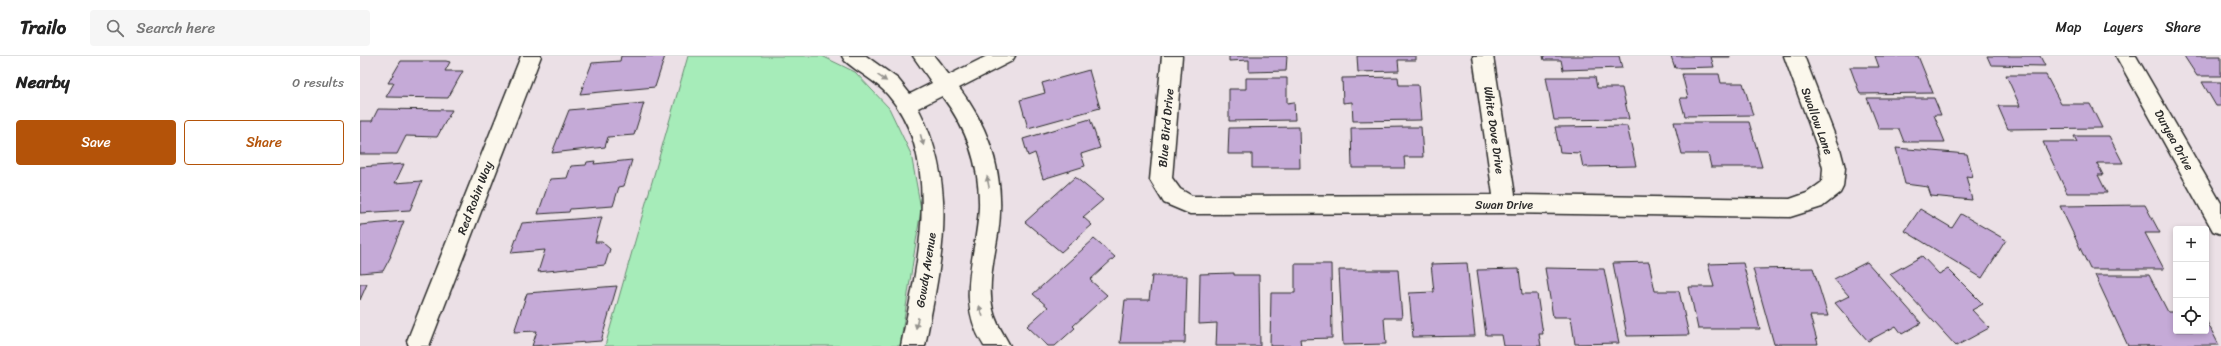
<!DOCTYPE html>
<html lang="en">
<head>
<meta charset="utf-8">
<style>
  body { margin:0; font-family:Sriracha,sans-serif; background:#f6f6f6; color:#222 }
  .controls { position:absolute; right:12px; bottom:12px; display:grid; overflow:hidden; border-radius:4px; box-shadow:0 2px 6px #0003 }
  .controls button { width:36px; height:36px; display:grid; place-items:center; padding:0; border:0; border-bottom:1px solid #e0e0e0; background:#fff; color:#222; font:20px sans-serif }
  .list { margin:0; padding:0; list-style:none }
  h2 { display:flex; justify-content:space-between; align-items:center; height:52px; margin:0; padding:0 16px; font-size:17px }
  h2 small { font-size:13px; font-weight:400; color:#767676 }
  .actions { display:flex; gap:8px; padding:12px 16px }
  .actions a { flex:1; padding:9px 0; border:1px solid #b45309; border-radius:4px; text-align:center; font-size:14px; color:#b45309 }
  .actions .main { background:#b45309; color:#fff }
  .icon { flex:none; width:22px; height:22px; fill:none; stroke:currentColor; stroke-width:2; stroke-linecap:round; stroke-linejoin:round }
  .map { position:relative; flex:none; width:1861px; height:290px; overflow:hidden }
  header { display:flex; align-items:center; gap:24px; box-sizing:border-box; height:56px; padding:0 20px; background:#fff; border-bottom:1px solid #e0e0e0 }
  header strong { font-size:19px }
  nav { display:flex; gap:22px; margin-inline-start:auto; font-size:14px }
  .search { width:280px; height:36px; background:#f6f6f6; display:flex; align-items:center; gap:10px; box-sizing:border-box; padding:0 14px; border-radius:4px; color:#767676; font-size:15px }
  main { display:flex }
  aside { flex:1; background:#fff }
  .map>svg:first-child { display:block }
  .green { fill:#a6ecb9; stroke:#688c72 }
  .building { fill:#c5aad7; stroke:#2b2b2b }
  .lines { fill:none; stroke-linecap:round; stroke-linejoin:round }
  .minor-casing { stroke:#2b2b2b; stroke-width:3 }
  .minor { fill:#fbf7ec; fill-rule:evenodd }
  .oneway { fill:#93918c }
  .labels { text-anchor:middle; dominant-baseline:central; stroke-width:3.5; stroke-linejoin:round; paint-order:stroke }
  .street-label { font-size:12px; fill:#2b2b2b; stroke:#fbf7ec }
</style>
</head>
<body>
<header>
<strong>Trailo</strong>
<div class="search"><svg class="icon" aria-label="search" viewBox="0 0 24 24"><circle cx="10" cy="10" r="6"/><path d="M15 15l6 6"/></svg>Search here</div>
<nav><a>Map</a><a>Layers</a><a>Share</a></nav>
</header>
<main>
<aside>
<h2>Nearby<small>0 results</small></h2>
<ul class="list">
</ul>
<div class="actions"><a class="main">Save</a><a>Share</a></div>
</aside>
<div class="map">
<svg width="1861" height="290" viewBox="0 0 1861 290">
  <rect width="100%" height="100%" fill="#ebe0e6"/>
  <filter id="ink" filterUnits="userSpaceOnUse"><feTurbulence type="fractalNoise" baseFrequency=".025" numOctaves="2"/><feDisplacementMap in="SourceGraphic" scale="8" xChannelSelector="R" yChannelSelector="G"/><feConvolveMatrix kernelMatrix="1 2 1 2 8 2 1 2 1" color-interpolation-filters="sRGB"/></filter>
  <g filter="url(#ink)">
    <path class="green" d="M328,0h134l33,16 34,36 22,46 10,55 -21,137h-295z"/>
    <path class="building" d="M261,0h44l-10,31 -75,7 12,-31 28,-2z
      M869,0h58l-1,15 -37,1v-12l-20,1z
      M997,0h59v4h-18l1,11 -41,1z
      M1183,0h76l3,12 -59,2 -2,-10h-17z
      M1311,0h59v1h-19l3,10 -39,1z
      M1515,0h43l15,37 -73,1 -10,-27h29z
      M1627,0h53l5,10 -54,-1z
      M1824,0h37v20h-24z
      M41,5h45l4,1 -5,9h18l-15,27 -62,-1 8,-14h-6z
      M729,14l11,38 -72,20 -8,-28 25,-7 -3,-10z
      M1322,18h37l2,9h22l10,32 -68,1 -5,-18h8z
      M1646,19h40l15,29h29l12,24 -94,1 -10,-23h22z
      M1038,21l1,8h19l3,35 -68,1 -1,-19 -9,1 -1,-25z
      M1186,21h49l2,11h25l7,31 -75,1z
      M886,22h41v25l7,-1 1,18 -66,1v-32h17z
      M1842,26h19v24h-5z
      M1507,42h67l7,17h-7l11,27h-41l-5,-13h-20z
      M284,47l-10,32 -26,2 -3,10 -53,6 17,-43z
      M18,53l74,1 -15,27 -31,-1 -9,18h-37v-33h12z
      M730,63l10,29 -19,6 4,12 -42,13 -8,-26 -7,3 -5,-17z
      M1314,66h75l13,45h-51l-3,-13h-26z
      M1267,70l9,40 -53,1 -3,-14 -20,-1 -5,-25z
      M939,71l1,41h-48v-14h-24l1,-26z
      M1047,71h14l2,30h-19l1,11h-53l-1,-40z
      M1714,80h35l14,27h-26l6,12h-5l9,18h-40l-24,-51h34z
      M1536,92l71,6 6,23 -7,-1 6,24 -41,-4 -3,-9 -23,-3z
      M272,104l-8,26 -5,1 -6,19 -43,3 -1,3 -31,2 12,-35 17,-1 4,-12 15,-1 1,-3 8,-1 -1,3z
      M44,108l-9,19 27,-2 -12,29 -50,3v-46z
      M715,121l28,23 -20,17 9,8 -31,27 -36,-30z
      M1785,149l15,28h-15l19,36h-74l-30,-63z
      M1560,153l32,19 9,-14 45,26 -24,38 -77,-47z
      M242,161l-7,25h7l8,7 -5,16 -67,7 7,-22 -34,3 11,-30z
      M44,165l-14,35h1l-8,15 -23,2v-48z
      M734,183l21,18 -25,23 17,15 -34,31 2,2 -20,18h-7l-21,-20 21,-19 -15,-13z
      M1562,200l17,18 9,-5 35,35 -11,6 17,18 -33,18 -66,-72z
      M1289,206l6,29h24l10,44 -62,1 -14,-73z
      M1507,206l54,61 -19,11 -6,-8 -28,15 -33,-38 14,-7 -15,-17z
      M1107,207l8,73 -62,1 -4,-44 25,-1 -3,-28z
      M1383,207l17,66h-62l-9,-42h25l-6,-23z
      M935,208h36l1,74 -32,1 1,7h-31l1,-53h24z
      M1185,212l59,1 15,74 -44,1 -4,-27h-18z
      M1453,212l15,48h-18l8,28h-44l-21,-75z
      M1159,213l3,25h15l6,40h-4l2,12h-37l-2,-11h-16l-9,-65z
      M979,214h59l4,48h-18l2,26 -43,1z
      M874,217v2h25l1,71h-44l1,-23 -18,1 1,-50z
      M1735,219h54l19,37h8v19h30v-11l13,25 -91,1z
      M792,220h35l-2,67h-65l5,-43h24z
      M0,228h7l-7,16z
      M257,230l-16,55 -69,5 5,-15 -23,1 13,-39z"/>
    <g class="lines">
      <defs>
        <path id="minor" d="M161,0h20l-112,290h-20l-2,-5z
          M482,0h24l32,23 12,15 22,-11 -19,-27h21l15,19 38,-19h28l-3,5 -53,27c33,43 47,92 39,146 -4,25 -11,52 -5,76 3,14 11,24 17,36h-26c-30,-47 -7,-89 -5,-139 1,-42 -12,-78 -37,-111l-24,12c42,81 23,154 7,238h-24c15,-76 44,-185 -13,-251 -12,-14 -29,-22 -43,-34z
          M802,0h20l-10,122 8,11 12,7 301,-1 -20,-139h20l22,139 275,4 17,-6 15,-11 1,-14 -5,-19 -34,-93h20l36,93 5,19 -2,19 -3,6 -18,14 -32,10 -285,-4 -315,1 -26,-11 -14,-23z
          M1756,0h20l85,147v31l-8,-3z"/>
      </defs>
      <use href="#minor" class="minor-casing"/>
      <use href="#minor" class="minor"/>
    </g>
    <defs><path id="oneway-solid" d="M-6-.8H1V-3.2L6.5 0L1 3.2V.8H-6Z"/></defs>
    <g class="oneway">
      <use href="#oneway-solid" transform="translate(522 22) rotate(35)"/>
      <use href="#oneway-solid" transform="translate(562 84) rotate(74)"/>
      <use href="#oneway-solid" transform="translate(628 126) rotate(-101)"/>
      <use href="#oneway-solid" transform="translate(621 255) rotate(-109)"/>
      <use href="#oneway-solid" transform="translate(557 267) rotate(101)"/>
    </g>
  </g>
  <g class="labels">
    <g class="street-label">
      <text transform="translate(1457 65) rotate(70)">Swallow Lane</text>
      <text transform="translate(806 72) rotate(-85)">Blue Bird Drive</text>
      <text transform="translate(1134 74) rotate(82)">White Dove Drive</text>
      <text transform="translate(1814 84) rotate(61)">Duryea Drive</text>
      <text transform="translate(115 142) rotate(-69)">Red Robin Way</text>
      <text x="1144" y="149">Swan Drive</text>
      <text transform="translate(566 214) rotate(-81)">Gowdy Avenue</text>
    </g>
  </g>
</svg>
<div class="controls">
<button>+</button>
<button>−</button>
<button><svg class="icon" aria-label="locate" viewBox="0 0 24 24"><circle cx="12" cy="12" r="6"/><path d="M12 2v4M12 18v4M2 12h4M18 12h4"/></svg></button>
</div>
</div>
</main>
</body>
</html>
